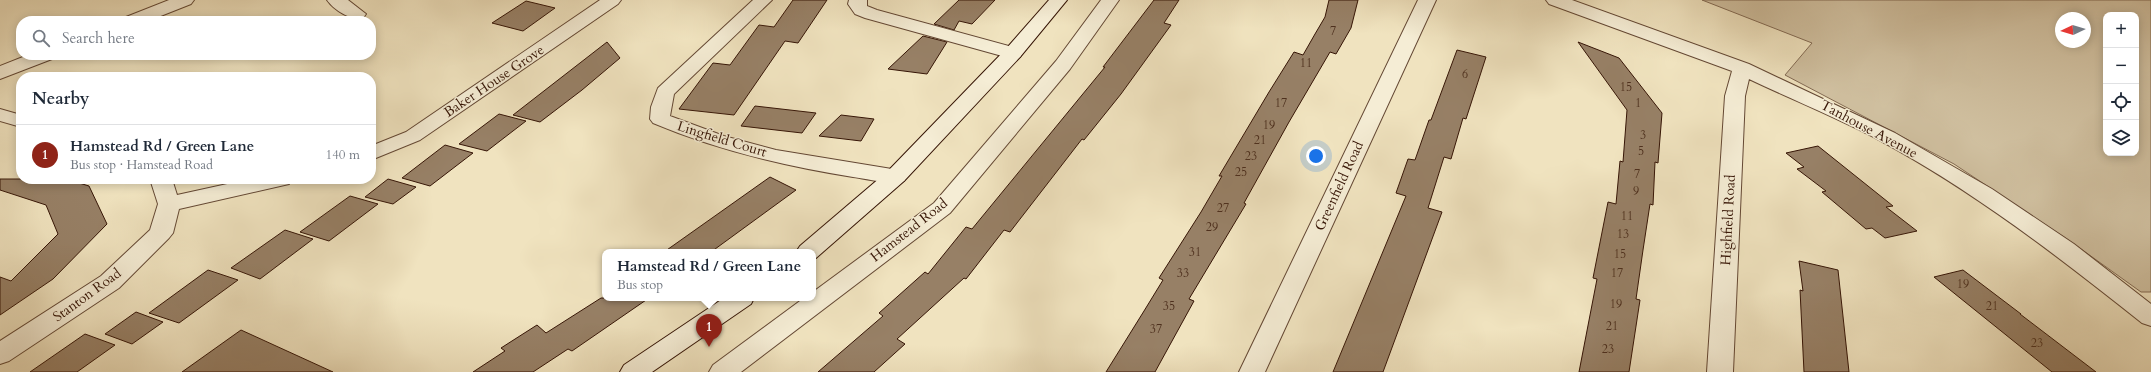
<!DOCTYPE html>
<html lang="en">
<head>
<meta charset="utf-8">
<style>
  body { margin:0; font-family:Cardo,serif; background:#f2f2f3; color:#1f2937 }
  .controls { position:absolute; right:12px; top:12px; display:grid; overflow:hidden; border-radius:8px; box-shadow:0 2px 10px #0003 }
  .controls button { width:36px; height:36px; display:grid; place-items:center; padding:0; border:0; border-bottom:1px solid #e0e1e3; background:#fff; color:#1f2937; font:20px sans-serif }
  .compass { position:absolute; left:2055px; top:12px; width:36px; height:36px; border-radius:50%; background:#fff; box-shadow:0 2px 10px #0003; rotate:266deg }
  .you { position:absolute; left:1316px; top:156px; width:14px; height:14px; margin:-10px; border:3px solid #fff; border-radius:50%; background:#1a73e8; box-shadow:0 0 0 6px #1a73e833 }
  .badge { display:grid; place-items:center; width:26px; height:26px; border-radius:50%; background:#8f2418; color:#fff; font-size:13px; font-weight:700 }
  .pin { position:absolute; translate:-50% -33px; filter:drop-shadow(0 1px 2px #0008) }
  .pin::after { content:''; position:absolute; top:21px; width:14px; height:12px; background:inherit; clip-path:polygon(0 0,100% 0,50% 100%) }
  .popup { position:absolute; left:602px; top:249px; width:214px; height:52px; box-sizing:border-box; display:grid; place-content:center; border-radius:8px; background:#fff; filter:drop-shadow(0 1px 3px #0005); font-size:13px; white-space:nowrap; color:#747a83 }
  .popup b { font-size:15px; color:#1f2937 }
  .popup::after { content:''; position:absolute; left:50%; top:100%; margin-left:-8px; border:8px solid transparent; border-top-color:#fff }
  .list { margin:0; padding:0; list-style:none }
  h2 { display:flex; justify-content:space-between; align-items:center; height:52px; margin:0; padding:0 16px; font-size:17px }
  h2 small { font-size:13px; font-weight:400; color:#747a83 }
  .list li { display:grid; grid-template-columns:26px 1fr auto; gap:12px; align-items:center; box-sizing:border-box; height:60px; padding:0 16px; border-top:1px solid #e0e1e3 }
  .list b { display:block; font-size:15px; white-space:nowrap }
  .list p { margin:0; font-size:13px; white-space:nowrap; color:#747a83 }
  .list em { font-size:13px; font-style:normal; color:#747a83 }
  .icon { flex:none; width:22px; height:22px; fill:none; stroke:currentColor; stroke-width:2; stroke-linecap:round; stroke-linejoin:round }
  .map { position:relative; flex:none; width:2151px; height:372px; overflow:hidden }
  .search { position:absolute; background:#fff; box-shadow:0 2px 10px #0003; left:16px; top:16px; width:360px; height:44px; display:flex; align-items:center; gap:10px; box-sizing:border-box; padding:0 14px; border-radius:16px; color:#747a83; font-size:15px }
  .panel { position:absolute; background:#fff; box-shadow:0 2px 10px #0003; left:16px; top:72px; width:360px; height:112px; border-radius:16px }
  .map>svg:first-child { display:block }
  .green { fill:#d0c0a0; stroke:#836a53; fill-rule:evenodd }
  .building { fill:#978066; stroke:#361506 }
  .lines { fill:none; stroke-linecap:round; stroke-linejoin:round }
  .minor-casing { stroke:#644834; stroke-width:2 }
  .secondary-casing { stroke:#361506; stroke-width:2 }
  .minor { fill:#f5edd5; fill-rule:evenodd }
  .secondary { fill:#f5edd5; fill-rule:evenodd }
  .labels { text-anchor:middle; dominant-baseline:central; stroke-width:3; stroke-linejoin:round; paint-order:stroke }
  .number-label { font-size:12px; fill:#4e301e }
  .street-label { font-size:14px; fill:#361506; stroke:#f5edd5 }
</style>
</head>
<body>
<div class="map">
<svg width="2151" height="372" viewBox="0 0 2151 372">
  <rect width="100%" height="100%" fill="#f0e3bf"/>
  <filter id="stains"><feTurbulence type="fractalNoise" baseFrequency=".005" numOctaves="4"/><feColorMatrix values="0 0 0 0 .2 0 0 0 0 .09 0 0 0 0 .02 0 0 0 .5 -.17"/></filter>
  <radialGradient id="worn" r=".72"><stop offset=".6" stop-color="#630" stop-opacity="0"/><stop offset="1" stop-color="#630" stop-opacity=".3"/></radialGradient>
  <path class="green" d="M1702,0h449v292h-10l-74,-53 -113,-75 -169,-89 27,-32zM2106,15h30v138h-30zM2061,18h24v24h-24z"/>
  <path class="building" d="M793,0h34l-29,43 -13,-2 -51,74 -55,-6 34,-46 17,2 29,-40 15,2z
    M959,0h36l-23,24 -13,-3 -5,9 -20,-6z
    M1154,0h25l-15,23 7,2 -50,69 -37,46 -2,-1 -72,93 -6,-2 -38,49 -2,-1 -67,61 8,5 -31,28h-56l65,-56 -4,-3 46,-41 3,2 38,-47 6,2 133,-162h-2z
    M1329,0h29l-7,28 -15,26 -6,-2 -41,70 -45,81 2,1 -57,95 5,2 -39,71h-49l38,-61 19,-31 -4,-2 42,-66 21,-36h-3l50,-84 25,-40 9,3 12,-21 10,-17z
    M526,1l29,7 -32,23 -31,-8z
    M923,36l24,6 -20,32 -39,-5z
    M607,42l13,16 -38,32 -42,32 -27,-7z
    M1578,42l41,16 43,55 -4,50 -3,-1 -2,43 -3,-1 -7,46 -7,49 4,1 -11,72h-50l18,-93 -4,-1 15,-76 8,2 4,-43 3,1 4,-52z
    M1457,50l29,7 -20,62 -3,-1 -12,41 -7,-2 -16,51 14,4 -59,160h-50l73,-176 -10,-3 12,-34 7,1 14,-40h2z
    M755,106l61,7 -14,20 -61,-7z
    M499,114l27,7 -39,30 -28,-7z
    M841,115l33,4 -13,22 -42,-5z
    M445,145l28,8 -43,33 -28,-8z
    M1818,146l75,60 -7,1 31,24 -32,7 -13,-10 -6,1 -44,-37 4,-1 -29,-22 7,-2 -18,-14z
    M770,177l26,13 -85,62h-47z
    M0,179h66l23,7 18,38 -54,55 -53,36v-38l11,4 47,-47 -12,-29 -46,-15z
    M388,179l28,8 -23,17 -28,-7z
    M350,196l28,8 -49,37 -29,-9z
    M285,230l28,9 -53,40 -29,-11z
    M1799,261l39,9 11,102h-45l-4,-82 3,1z
    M208,270l30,10 -59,43 -30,-10z
    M1963,270l58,44h-1l76,58h-44l-118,-95z
    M601,298h48l-77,53 -4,-2 -35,23h-60l32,-21 -4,-3 36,-23 9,8z
    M136,312l27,10 -31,22 -27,-10z
    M241,330l92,42h-151z
    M85,334l30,11 -38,27h-47z"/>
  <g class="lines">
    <defs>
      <path id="minor" d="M169,0h25l-3,4 -43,17h-25l3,-4z
        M327,0h21l18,14 -3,4c-12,3 -29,-8 -36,-18z
        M600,0h21l-3,4 -198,136 -49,20v-14l35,-14z
        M753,0h19l-98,94 -4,22 54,20 52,14 128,21 3,5 -3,5c-16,4 -35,-2 -51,-4 -69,-11 -136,-27 -200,-54l-3,-4 1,-12 7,-19z
        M849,0h18v6l10,4 143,39 2,4 -2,4 -7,2 -148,-41 -10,-4 -7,-10z
        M1101,0h18l-49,69 -120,144 -209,159h-32l4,-7 91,-67h9v-6l121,-89 122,-142z
        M1418,0h18l-171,372h-26z
        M1546,0h26l177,64 146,69 97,56 82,55 77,60v22l-9,-3c-83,-66 -167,-131 -261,-182 -43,-23 -88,-41 -132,-62l-4,17 -12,276h-26l18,-276 7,-25 -183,-67z
        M28,55h26l-2,4 -52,20v-13z
        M0,109l21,6v12l-21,-6z
        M150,179h22l5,16 73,-16h42l-3,5 -110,25 -6,24 -4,5 -50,50 -110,73 -9,3v-23l101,-65 49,-46 8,-26z"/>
      <path id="secondary" d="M1049,0h18l-47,57 -116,124 -88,77 -3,1v-7h-17l4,-6 88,-75 118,-122z
        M724,298h30l-3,6 -99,68h-32l4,-7z"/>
    </defs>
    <use href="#minor" class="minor-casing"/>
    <use href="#secondary" class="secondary-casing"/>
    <use href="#minor" class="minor"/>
    <use href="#secondary" class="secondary"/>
  </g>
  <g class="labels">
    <g class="number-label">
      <text x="1333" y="31">7</text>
      <text x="1306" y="63">11</text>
      <text x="1465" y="74">6</text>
      <text x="1626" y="87">15</text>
      <text x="1281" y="103">17</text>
      <text x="1638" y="103">1</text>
      <text x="1269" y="125">19</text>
      <text x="1643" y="135">3</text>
      <text x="1260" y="140">21</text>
      <text x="1641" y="151">5</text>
      <text x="1251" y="156">23</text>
      <text x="1241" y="172">25</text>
      <text x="1637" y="174">7</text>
      <text x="1636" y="191">9</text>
      <text x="1223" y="208">27</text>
      <text x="1627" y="216">11</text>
      <text x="1212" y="227">29</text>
      <text x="1623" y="234">13</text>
      <text x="1195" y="252">31</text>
      <text x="1620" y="254">15</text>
      <text x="1183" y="273">33</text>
      <text x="1617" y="273">17</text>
      <text x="1963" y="284">19</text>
      <text x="1616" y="304">19</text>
      <text x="1169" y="306">35</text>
      <text x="1992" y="306">21</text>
      <text x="1612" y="326">21</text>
      <text x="1156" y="329">37</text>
      <text x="2037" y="343">23</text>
      <text x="1608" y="349">23</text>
    </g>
    <g class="street-label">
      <text transform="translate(494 81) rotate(-34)">Baker House Grove</text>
      <text transform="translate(1869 129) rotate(28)">Tanhouse Avenue</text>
      <text transform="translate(722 139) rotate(17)">Lingfield Court</text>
      <text transform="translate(1339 186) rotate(-65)">Greenfield Road</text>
      <text transform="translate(1728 220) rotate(-87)">Highfield Road</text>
      <text transform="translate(909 230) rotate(-38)">Hamstead Road</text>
      <text transform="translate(87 295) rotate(-36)">Stanton Road</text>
    </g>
  </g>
  <rect width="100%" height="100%" filter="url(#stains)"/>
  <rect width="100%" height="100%" fill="url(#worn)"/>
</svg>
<div class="controls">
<button>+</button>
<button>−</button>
<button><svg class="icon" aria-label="locate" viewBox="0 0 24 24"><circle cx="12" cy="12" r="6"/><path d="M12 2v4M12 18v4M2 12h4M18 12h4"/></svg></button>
<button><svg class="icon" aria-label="layers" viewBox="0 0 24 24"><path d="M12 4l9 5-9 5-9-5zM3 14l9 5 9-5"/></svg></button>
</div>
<svg class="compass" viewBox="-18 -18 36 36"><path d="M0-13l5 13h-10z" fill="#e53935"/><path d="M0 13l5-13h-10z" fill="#747a83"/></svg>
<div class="you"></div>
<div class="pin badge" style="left:709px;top:347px">1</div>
<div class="popup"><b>Hamstead Rd / Green Lane</b>Bus stop</div>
<div class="search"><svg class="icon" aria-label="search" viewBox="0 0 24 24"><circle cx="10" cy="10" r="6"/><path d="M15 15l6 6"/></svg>Search here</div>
<section class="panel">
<h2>Nearby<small></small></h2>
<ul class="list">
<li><span class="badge">1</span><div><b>Hamstead Rd / Green Lane</b><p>Bus stop · Hamstead Road</p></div><em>140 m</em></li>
</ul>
</section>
</div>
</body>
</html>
